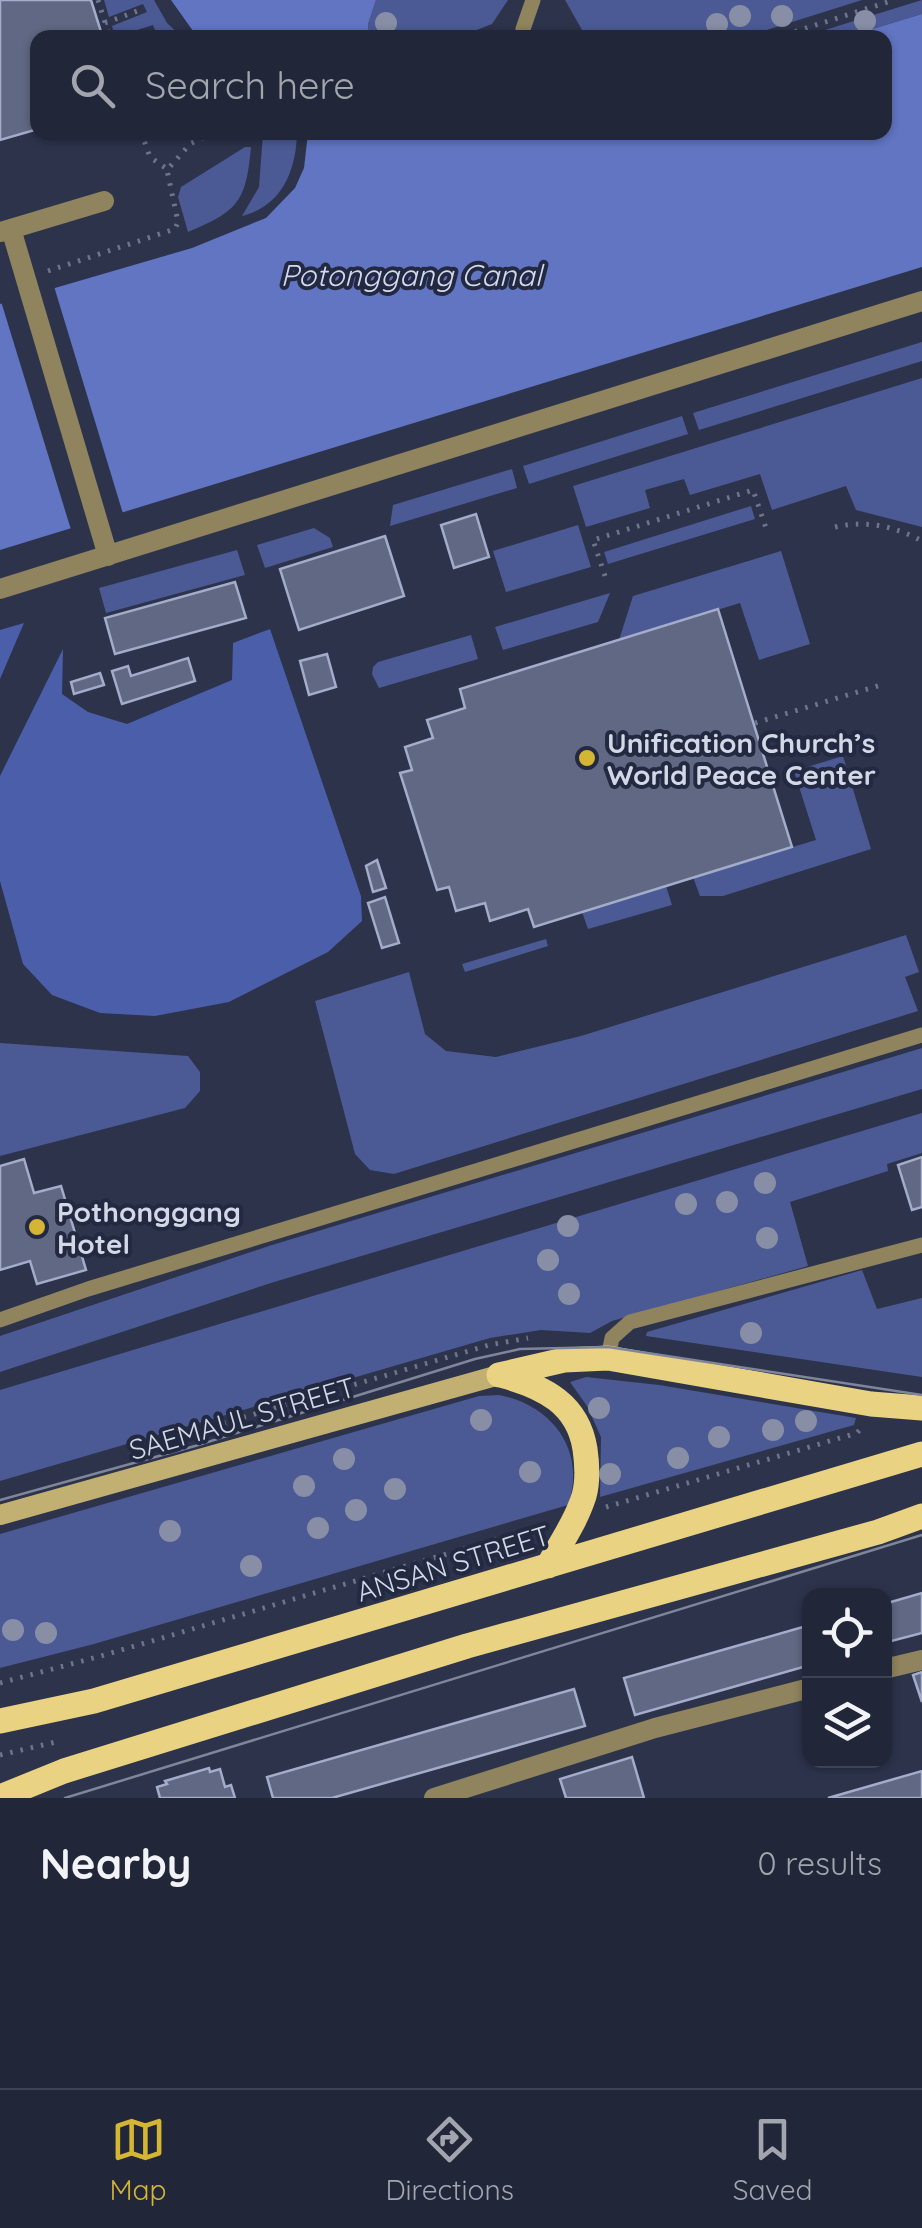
<!DOCTYPE html>
<html lang="en">
<head>
<meta charset="utf-8">
<style>
  body { margin:0; font-family:Quicksand,sans-serif; background:#292e40; color:#f1f3f6 }
  .controls { position:absolute; right:30px; bottom:30px; display:grid; overflow:hidden; border-radius:20px; box-shadow:0 2px 8px #0004 }
  .controls button { width:90px; height:90px; display:grid; place-items:center; padding:0; border:0; border-bottom:2px solid #3e4353; background:#212638; color:#f1f3f6; font:50px sans-serif }
  .list { margin:0; padding:0; list-style:none }
  h2 { display:flex; justify-content:space-between; align-items:center; height:130px; margin:0; padding:0 40px; font-size:42px }
  h2 small { font-size:32px; font-weight:400; color:#a2a5ae }
  .icon { flex:none; width:55px; height:55px; fill:none; stroke:currentColor; stroke-width:2; stroke-linecap:round; stroke-linejoin:round }
  .map { position:relative; flex:none; width:922px; height:1798px; overflow:hidden }
  .search { position:absolute; background:#212638; box-shadow:0 2px 8px #0004; left:30px; right:30px; top:30px; height:110px; display:flex; align-items:center; gap:25px; box-sizing:border-box; padding:0 35px; border-radius:20px; color:#a2a5ae; font-size:38px }
  .sheet { height:290px; background:#212638 }
  nav { display:flex; justify-content:space-around; align-items:center; box-sizing:border-box; height:140px; border-top:2px solid #3e4353; background:#212638; font-size:28px; color:#a2a5ae }
  nav a { display:grid; justify-items:center; gap:5px }
  nav .on { color:#d5b534 }
  .map>svg:first-child { display:block }
  .green { fill:#4b5a94 }
  .forest { fill:#4b5eaa }
  .water { fill:#6175c3 }
  .pier { fill:#2c334b }
  .building { fill:#606883; stroke:#a3acca; stroke-width:2.5 }
  .lines { fill:none; stroke-linecap:round; stroke-linejoin:round }
  .path { stroke:#6e7489; stroke-width:5; stroke-dasharray:2.5 8; stroke-linecap:butt }
  .lane { stroke:#8f845e; stroke-width:15 }
  .street { stroke:#8f845e; stroke-width:20 }
  .secondary { stroke:#c2b073; stroke-width:20 }
  .primary { stroke:#e9d382; stroke-width:25 }
  .tram { stroke:#80869a; stroke-width:2.5 }
  .tree { fill:#878ea5 }
  .poi-dot { fill:#d5b534; stroke:#222940; stroke-width:4 }
  .labels { text-anchor:middle; dominant-baseline:central; stroke-width:8; stroke-linejoin:round; paint-order:stroke }
  .poi-label { font-size:28px; font-weight:bold; fill:#d3d8e7; stroke:#222940; text-anchor:start }
  .street-label { font-size:28px; fill:#d3d8e7; stroke:#222940 }
  .water-label { font-size:30px; font-style:italic; fill:#d2d9ef; stroke:#222940 }
</style>
</head>
<body>
<div class="map">
<svg width="922" height="1798" viewBox="0 0 922 1798">
  <rect width="100%" height="100%" fill="#2c334b"/>
  <path class="green" d="M104,0h50l13,23 15,14h-31l6,-2 -4,-10 -38,12 -3,-11 35,-14 -4,-8 -34,13z
    M376,0h132l-16,24 -33,13h-90l-1,-13z
    M565,0h297l-117,37h-159z
    M922,0v14l-76,23 -47,1z
    M263,133h34c-1,38 -15,73 -55,83l17,-29z
    M442,133h95c-33,9 -62,8 -95,0z
    M245,147h6c-5,54 -12,64 -63,85l-10,-35 3,-10z
    M922,342v19l-223,69 -6,-17z
    M922,378v149l-66,-17 -10,-24 -74,24 -12,-36 -70,21 -6,-16 -39,11 5,18 -64,19 -13,-41z
    M682,416l6,18 -159,50 -6,-18z
    M512,469l5,19 -127,38 3,-21z
    M751,506l4,13 -147,45 -4,-12z
    M578,525l13,42 -85,25 -13,-41z
    M314,528l16,10 3,9 -68,21 -8,-23z
    M237,550l8,25 -139,38 -7,-25z
    M781,551l29,93 -51,16 -19,-57 -121,37 14,-44z
    M610,593l-12,29 -95,28 -8,-23z
    M471,635l7,24 -99,29 -7,-14 1,-7 5,-5z
    M843,756l28,93 -148,47h-23l-7,-19 123,-37 -22,-69z
    M666,886l6,19 -84,24 -6,-17z
    M906,935l13,37 -14,5 13,34 -524,163 -24,-4 -15,-16 -40,-153 94,-29 16,62 21,17 50,6 85,-21z
    M546,939l2,7 -83,26 -3,-8z
    M0,1043l188,13 12,16v19l-15,17 -185,48z
    M922,1048v41l-648,193 -274,90v-36l272,-91z
    M922,1113v40l-35,11 1,7 -98,31 18,64 -196,55 -22,12 -49,-3 -51,8 -490,143v-91z
    M862,1270l15,39 45,-11v79l-276,-41 1,-4z
    M586,1377l73,8 197,33 -2,7 -254,72 1,-60 -14,-31 -17,-24z
    M499,1395c53,10 88,56 69,110l-474,139 -94,24v-134l479,-138z"/>
  <path class="forest" d="M24,623l-24,56v-49z
    M270,629l91,267 1,25 -34,31 -99,50 -74,14 -55,-3 -48,-18 -29,-31 -23,-83v-105l63,-127 -1,45 26,18 39,12 105,-44 1,-37z"/>
  <path class="water" d="M171,0h205l-8,24 1,13 -171,1z
    M922,14v253l-922,283v-246l192,-56 74,-30 29,-30 9,-20 4,-35 134,-1 30,8 41,-1 24,-7h347v-94l-38,-1z"/>
  <path class="pier" d="M53,283l71,234 -52,16 -72,-235z"/>
  <path class="building" d="M0,0h91l12,38h-65v91l-38,11z
    M476,514l13,43 -35,11 -13,-43z
    M385,536l19,60 -105,34 -19,-61z
    M235,582l11,36 -131,36 -10,-36z
    M718,609l74,238 -258,80 -6,-18 -38,12 -5,-18 -29,8 -7,-24 -12,3 -37,-117 12,-3 -7,-23 28,-9 -6,-18 38,-12 -5,-19z
    M327,654l9,33 -27,8 -9,-34z
    M188,658l7,23 -73,23 -10,-33 16,-5 3,10z
    M100,673l4,12 -30,9 -3,-12z
    M377,860l9,28 -13,4 -7,-26z
    M385,897l14,46 -17,5 -14,-45z
    M922,1157v50l-10,3 -14,-45z
    M24,1159l10,34 27,-7 25,84 -49,14 -7,-23 -30,9v-104z
    M922,1593v40l-38,10v-39z
    M810,1625v40l-175,50 -11,-37z
    M922,1672v30l-9,-27z
    M574,1689l11,37 -253,72h-59l-6,-21z
    M632,1757l12,41h-78l-6,-19z
    M209,1768l1,4 10,-3 5,18 6,-2 4,13h-75l-3,-11 10,-3 -2,-3z
    M922,1771v27h-94z"/>
  <g class="lines">
    <path class="path" d="M98,0l12,38
      M105,23l35,-13
      M135,38l16,-6
      M494,38l12,-4
      M775,38l119,-38
      M141,132l9,25 17,12
      M48,271l127,-42 3,-7 -11,-52 23,-26 24,-12
      M835,527c31,-7 59,-1 87,14
      M605,576l-12,-36 160,-50 13,38
      M755,723l129,-39
      M173,1438l316,-93 39,-7
      M606,1507l251,-74 5,-6
      M0,1683l101,-27 437,-129
      M0,1755l60,-14"/>
    <path class="lane" d="M523,29l10,-29
      M0,1320l88,-31 834,-254
      M608,1358l4,-20 18,-16 292,-77"/>
    <path class="street" d="M11,229l97,327
      M1,232l103,-31
      M0,589l922,-288
      M884,1669l38,-9
      M434,1798l221,-70 155,-40"/>
    <path class="secondary" d="M0,1515l499,-140"/>
    <path class="primary" d="M499,1375l65,-15 44,-2 263,46 51,4
      M504,1376c40,11 74,28 81,73 2,14 3,33 -1,47 -8,25 -23,47 -36,70
      M0,1721l94,-20 828,-247
      M0,1797l64,-26 403,-125 411,-114 44,-16"/>
    <path class="tram" d="M0,1500l195,-54 280,-87 45,-10 88,-2 314,48
      M65,1798l857,-263"/>
  </g>
  <g class="tree">
    <circle cx="740" cy="16" r="11"/>
    <circle cx="782" cy="16" r="11"/>
    <circle cx="865" cy="21" r="11"/>
    <circle cx="386" cy="23" r="11"/>
    <circle cx="717" cy="24" r="11"/>
    <circle cx="765" cy="1183" r="11"/>
    <circle cx="727" cy="1202" r="11"/>
    <circle cx="686" cy="1204" r="11"/>
    <circle cx="568" cy="1226" r="11"/>
    <circle cx="767" cy="1238" r="11"/>
    <circle cx="548" cy="1260" r="11"/>
    <circle cx="569" cy="1294" r="11"/>
    <circle cx="751" cy="1333" r="11"/>
    <circle cx="599" cy="1408" r="11"/>
    <circle cx="481" cy="1420" r="11"/>
    <circle cx="806" cy="1421" r="11"/>
    <circle cx="773" cy="1430" r="11"/>
    <circle cx="719" cy="1437" r="11"/>
    <circle cx="678" cy="1458" r="11"/>
    <circle cx="344" cy="1459" r="11"/>
    <circle cx="530" cy="1472" r="11"/>
    <circle cx="610" cy="1474" r="11"/>
    <circle cx="304" cy="1486" r="11"/>
    <circle cx="395" cy="1489" r="11"/>
    <circle cx="356" cy="1510" r="11"/>
    <circle cx="318" cy="1528" r="11"/>
    <circle cx="170" cy="1531" r="11"/>
    <circle cx="251" cy="1566" r="11"/>
    <circle cx="13" cy="1630" r="11"/>
    <circle cx="46" cy="1633" r="11"/>
  </g>
  <g class="poi-dot">
    <circle cx="587" cy="758" r="10"/>
    <circle cx="37" cy="1227" r="10"/>
  </g>
  <g class="labels">
    <g class="poi-label">
      <text x="607" y="742">Unification Church’s<tspan x="607" dy="32">World Peace Center</tspan></text>
      <text x="57" y="1211">Pothonggang<tspan x="57" dy="32">Hotel</tspan></text>
    </g>
    <g class="street-label">
      <text transform="translate(242 1418) rotate(-16)">SAEMAUL STREET</text>
      <text transform="translate(453 1563) rotate(-17)">ANSAN STREET</text>
    </g>
    <g class="water-label">
      <text x="411" y="275">Potonggang Canal</text>
    </g>
  </g>
</svg>
<div class="controls">
<button><svg class="icon" aria-label="locate" viewBox="0 0 24 24"><circle cx="12" cy="12" r="6"/><path d="M12 2v4M12 18v4M2 12h4M18 12h4"/></svg></button>
<button><svg class="icon" aria-label="layers" viewBox="0 0 24 24"><path d="M12 4l9 5-9 5-9-5zM3 14l9 5 9-5"/></svg></button>
</div>
<div class="search"><svg class="icon" aria-label="search" viewBox="0 0 24 24"><circle cx="10" cy="10" r="6"/><path d="M15 15l6 6"/></svg>Search here</div>
</div>
<section class="sheet">
<h2>Nearby<small>0 results</small></h2>
<ul class="list">
</ul>
</section>
<nav>
<a class="on"><svg class="icon" aria-label="map" viewBox="0 0 24 24"><path d="M3 6l6-2 6 2 6-2v14l-6 2-6-2-6 2zM9 4v14M15 6v14"/></svg>Map</a>
<a><svg class="icon" aria-label="directions" viewBox="0 0 24 24"><path d="M12 3l9 9-9 9-9-9zM9 14v-3h6M13 9l2 2-2 2"/></svg>Directions</a>
<a><svg class="icon" aria-label="saved" viewBox="0 0 24 24"><path d="M7 4h10v16l-5-4-5 4z"/></svg>Saved</a>
</nav>
</body>
</html>
